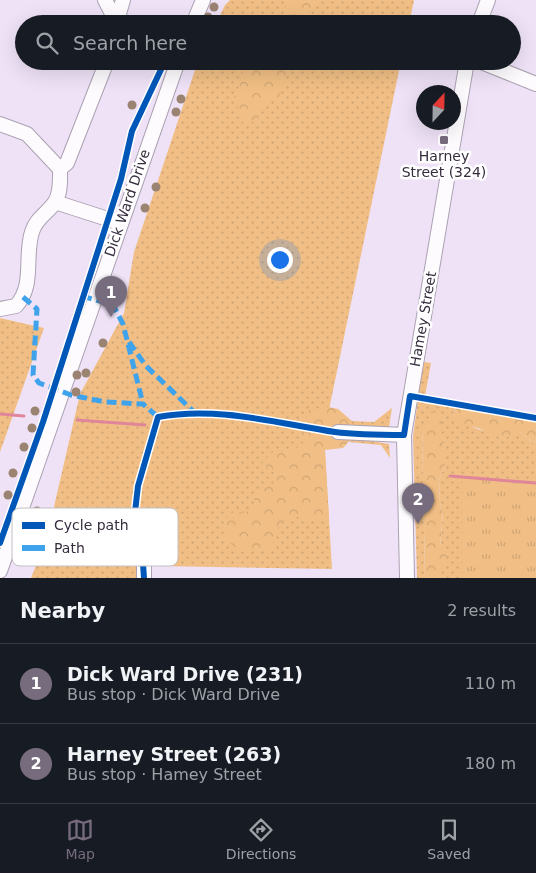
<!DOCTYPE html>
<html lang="en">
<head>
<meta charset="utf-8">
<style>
  body { margin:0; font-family:"DejaVu Sans",sans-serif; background:#20242c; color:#f1f3f6 }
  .compass { position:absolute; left:416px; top:85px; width:45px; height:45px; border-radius:50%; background:#171b24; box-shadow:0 5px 20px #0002; rotate:22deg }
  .you { position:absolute; left:279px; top:259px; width:18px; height:18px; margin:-12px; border:4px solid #fff; border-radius:50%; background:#1a73e8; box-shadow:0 0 0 8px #1a73e833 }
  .badge { display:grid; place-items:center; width:32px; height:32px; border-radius:50%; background:#776c7e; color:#fff; font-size:16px; font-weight:700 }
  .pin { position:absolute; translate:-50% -41px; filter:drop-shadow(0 1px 2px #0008) }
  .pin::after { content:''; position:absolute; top:26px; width:18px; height:15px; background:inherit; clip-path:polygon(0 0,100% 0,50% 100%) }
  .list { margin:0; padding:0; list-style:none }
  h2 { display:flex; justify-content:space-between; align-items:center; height:65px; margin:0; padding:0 20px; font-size:21px }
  h2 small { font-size:16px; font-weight:400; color:#9ea1a6 }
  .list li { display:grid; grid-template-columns:32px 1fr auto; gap:15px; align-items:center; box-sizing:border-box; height:80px; padding:0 20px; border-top:1px solid #363941 }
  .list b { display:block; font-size:19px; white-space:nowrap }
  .list p { margin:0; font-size:16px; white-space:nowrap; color:#9ea1a6 }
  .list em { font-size:16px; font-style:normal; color:#9ea1a6 }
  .icon { flex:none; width:28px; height:28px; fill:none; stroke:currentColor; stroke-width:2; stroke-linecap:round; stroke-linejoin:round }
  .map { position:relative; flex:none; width:536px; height:578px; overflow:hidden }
  .search { position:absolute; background:#171b24; box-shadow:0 5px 20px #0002; left:15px; right:15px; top:15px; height:55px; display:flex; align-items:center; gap:12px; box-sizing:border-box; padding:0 18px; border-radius:28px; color:#9ea1a6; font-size:19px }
  .sheet { height:225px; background:#171b24 }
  nav { display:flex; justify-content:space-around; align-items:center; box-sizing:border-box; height:70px; border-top:1px solid #363941; background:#171b24; font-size:14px; color:#9ea1a6 }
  nav a { display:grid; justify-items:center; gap:2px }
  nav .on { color:#776c7e }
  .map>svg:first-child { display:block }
  .grass { fill:url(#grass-dots); fill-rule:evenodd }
  .forest { fill:url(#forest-crowns) }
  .park { fill:url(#park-tufts) }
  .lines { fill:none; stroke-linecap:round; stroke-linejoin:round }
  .stream { stroke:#e0869b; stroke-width:3 }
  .minor-casing { stroke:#aba1b2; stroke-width:16 }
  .minor { stroke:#fdfbfe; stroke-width:14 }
  .quiet { stroke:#3fa3ec; stroke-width:5; stroke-dasharray:10 5; stroke-linecap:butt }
  .cycleway-casing { stroke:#fff; stroke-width:9 }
  .cycleway { stroke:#0057b8; stroke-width:6 }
  .tree { fill:#9b8372 }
  .poi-dot { fill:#776c7e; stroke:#fff; stroke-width:2 }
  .labels { text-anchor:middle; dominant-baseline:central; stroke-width:5; stroke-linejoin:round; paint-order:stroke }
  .poi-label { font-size:14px; fill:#372c3d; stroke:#fff }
  .street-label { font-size:14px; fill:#372c3d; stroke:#fff }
  .key { fill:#fff; stroke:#c3c0c5; stroke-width:1 }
  .key-label { font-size:14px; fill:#372c3d }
</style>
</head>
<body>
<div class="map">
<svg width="536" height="578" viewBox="0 0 536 578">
  <defs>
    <pattern id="grass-dots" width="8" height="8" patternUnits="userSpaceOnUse" patternTransform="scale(1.25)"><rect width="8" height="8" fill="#f1bf85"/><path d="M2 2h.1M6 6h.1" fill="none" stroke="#cfa474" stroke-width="1.8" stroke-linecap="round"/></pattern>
    <pattern id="forest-crowns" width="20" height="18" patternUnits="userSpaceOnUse" patternTransform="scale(1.25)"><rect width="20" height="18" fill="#f1bf85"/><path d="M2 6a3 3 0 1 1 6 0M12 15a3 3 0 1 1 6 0" fill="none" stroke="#cfa474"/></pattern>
    <pattern id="park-tufts" width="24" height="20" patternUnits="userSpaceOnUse" patternTransform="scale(1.25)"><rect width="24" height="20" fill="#f1bf85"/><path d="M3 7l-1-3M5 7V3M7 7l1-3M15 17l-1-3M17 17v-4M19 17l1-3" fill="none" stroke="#cfa474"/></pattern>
  </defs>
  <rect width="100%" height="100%" fill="#efe2f7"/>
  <path class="grass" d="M230,0h184l-5,24h-193l9,-19z
    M198,61h203l-77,373 8,135 -173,-3 -2,-12 -18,-2 -2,26h-106l16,-41 33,-143 44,-81 10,-61zM90,548h16l-1,17 -15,-1z
    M0,318l44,10 -44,124z
    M424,362l7,1 -6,33 -7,-2z
    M418,399l39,7 -4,9c24,19 36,17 66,16l14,12 3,-2v137h-95l-1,-32 3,-33 -3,-10 -1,-23 6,-15 -23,-38 3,151h-8l-4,-142z
    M392,408l-3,19 -4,2 -33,-2v-6l22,1z
    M352,438l37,6 1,14 -9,-13 -32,-3z"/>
  <path class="forest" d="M289,0h28l-6,13 5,11h-54l5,-8 18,1v-14z
    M241,61h78l-7,9h-25l-8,30h-14l-9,22 -13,1 -9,-26 9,-19z
    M457,406l79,15v20l-3,2 -14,-12 -16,8 -25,-11 -21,-3 -4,-10z
    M329,407l9,2 14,12v17l-9,10 -18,2 4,70 -18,1 -13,-4 -19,7 -8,25 -30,3 -18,-15 3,-19 9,-7 9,2 10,-5v-9l8,-13 11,-1 1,-12 -12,-10 11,-11h15l15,-7 -1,-14 7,-21z
    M437,407l4,16 4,42 -6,15 1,23 3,10 -3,33 9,13 -7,10 -1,9h-16l-3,-151z"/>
  <path class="park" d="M462,478l74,7v93h-74z"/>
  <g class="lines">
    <path class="stream" d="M0,414l24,2
      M77,420l68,5
      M450,476l86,7"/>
    <defs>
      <path id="minor" d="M105,0l12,23
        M116,24l7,-24
        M193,24l10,-24
        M479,24l9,-24
        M479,61l57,23
        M0,124l27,10 33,35 7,-6 40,-102
        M55,202l65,21
        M0,309l16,-3c19,-21 8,-49 16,-74 4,-14 15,-18 23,-30 6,-9 5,-23 5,-33
        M338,432l66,3
        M0,571l178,-510
        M144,578v-15
        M407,578l-3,-143 63,-374"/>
    </defs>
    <use href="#minor" class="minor-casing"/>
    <use href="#minor" class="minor"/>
    <path class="quiet" d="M82,296l31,9 10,19 20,80
      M23,297l14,12 -4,66 6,8 32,12 34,7 38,2 15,13
      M129,342l17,24 47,45"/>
    <defs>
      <path id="cycleway" d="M0,543l43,-121 78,-243 11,-48 33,-70
        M144,578l-3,-42 -6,-24 3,-26 20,-69c59,-11 118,6 177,15 23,3 47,3 69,3l6,-39 126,22"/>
    </defs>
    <use href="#cycleway" class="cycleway-casing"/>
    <use href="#cycleway" class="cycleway"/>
  </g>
  <g class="tree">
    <circle cx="214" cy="7" r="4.5"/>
    <circle cx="208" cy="17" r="4.5"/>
    <circle cx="181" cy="99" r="4.5"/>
    <circle cx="132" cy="105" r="4.5"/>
    <circle cx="176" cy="112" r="4.5"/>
    <circle cx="156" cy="187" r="4.5"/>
    <circle cx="145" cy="208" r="4.5"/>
    <circle cx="103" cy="343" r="4.5"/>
    <circle cx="86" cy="373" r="4.5"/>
    <circle cx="77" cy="375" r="4.5"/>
    <circle cx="76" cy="392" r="4.5"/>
    <circle cx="35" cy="411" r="4.5"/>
    <circle cx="32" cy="428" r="4.5"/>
    <circle cx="24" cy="447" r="4.5"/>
    <circle cx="13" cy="473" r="4.5"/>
    <circle cx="8" cy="495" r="4.5"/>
    <circle cx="37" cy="511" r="4.5"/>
  </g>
  <rect class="poi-dot" x="439" y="135" width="10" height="10" rx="2.5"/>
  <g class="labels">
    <g class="poi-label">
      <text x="444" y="156">Harney<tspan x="444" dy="16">Street (324)</tspan></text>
    </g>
    <g class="street-label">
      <text transform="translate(127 203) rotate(-71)">Dick Ward Drive</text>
      <text transform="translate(423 319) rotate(-80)">Hamey Street</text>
    </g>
  </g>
  <rect x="12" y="508" width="166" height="58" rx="8" class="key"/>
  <rect x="22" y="522" width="23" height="7" fill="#0057b8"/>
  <rect x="22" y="545" width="23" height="6" fill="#3fa3ec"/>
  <g class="key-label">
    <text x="54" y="530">Cycle path</text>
    <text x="54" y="553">Path</text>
  </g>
</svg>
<svg class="compass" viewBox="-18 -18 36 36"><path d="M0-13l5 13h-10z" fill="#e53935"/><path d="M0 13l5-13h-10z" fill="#9ea1a6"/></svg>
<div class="you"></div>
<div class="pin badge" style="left:111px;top:317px">1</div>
<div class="pin badge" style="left:418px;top:524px">2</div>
<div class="search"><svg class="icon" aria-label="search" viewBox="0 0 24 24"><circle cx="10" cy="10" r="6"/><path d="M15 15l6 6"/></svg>Search here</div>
</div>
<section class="sheet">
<h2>Nearby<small>2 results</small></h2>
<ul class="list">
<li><span class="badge">1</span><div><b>Dick Ward Drive (231)</b><p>Bus stop · Dick Ward Drive</p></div><em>110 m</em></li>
<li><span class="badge">2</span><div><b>Harney Street (263)</b><p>Bus stop · Hamey Street</p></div><em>180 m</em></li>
</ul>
</section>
<nav>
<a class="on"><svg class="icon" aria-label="map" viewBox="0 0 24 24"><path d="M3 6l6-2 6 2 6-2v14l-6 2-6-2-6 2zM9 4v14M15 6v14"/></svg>Map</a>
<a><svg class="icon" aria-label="directions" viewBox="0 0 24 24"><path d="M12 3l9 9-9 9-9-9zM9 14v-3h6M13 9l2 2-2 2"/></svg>Directions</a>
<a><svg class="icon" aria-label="saved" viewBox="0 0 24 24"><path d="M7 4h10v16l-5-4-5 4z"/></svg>Saved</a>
</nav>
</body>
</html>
